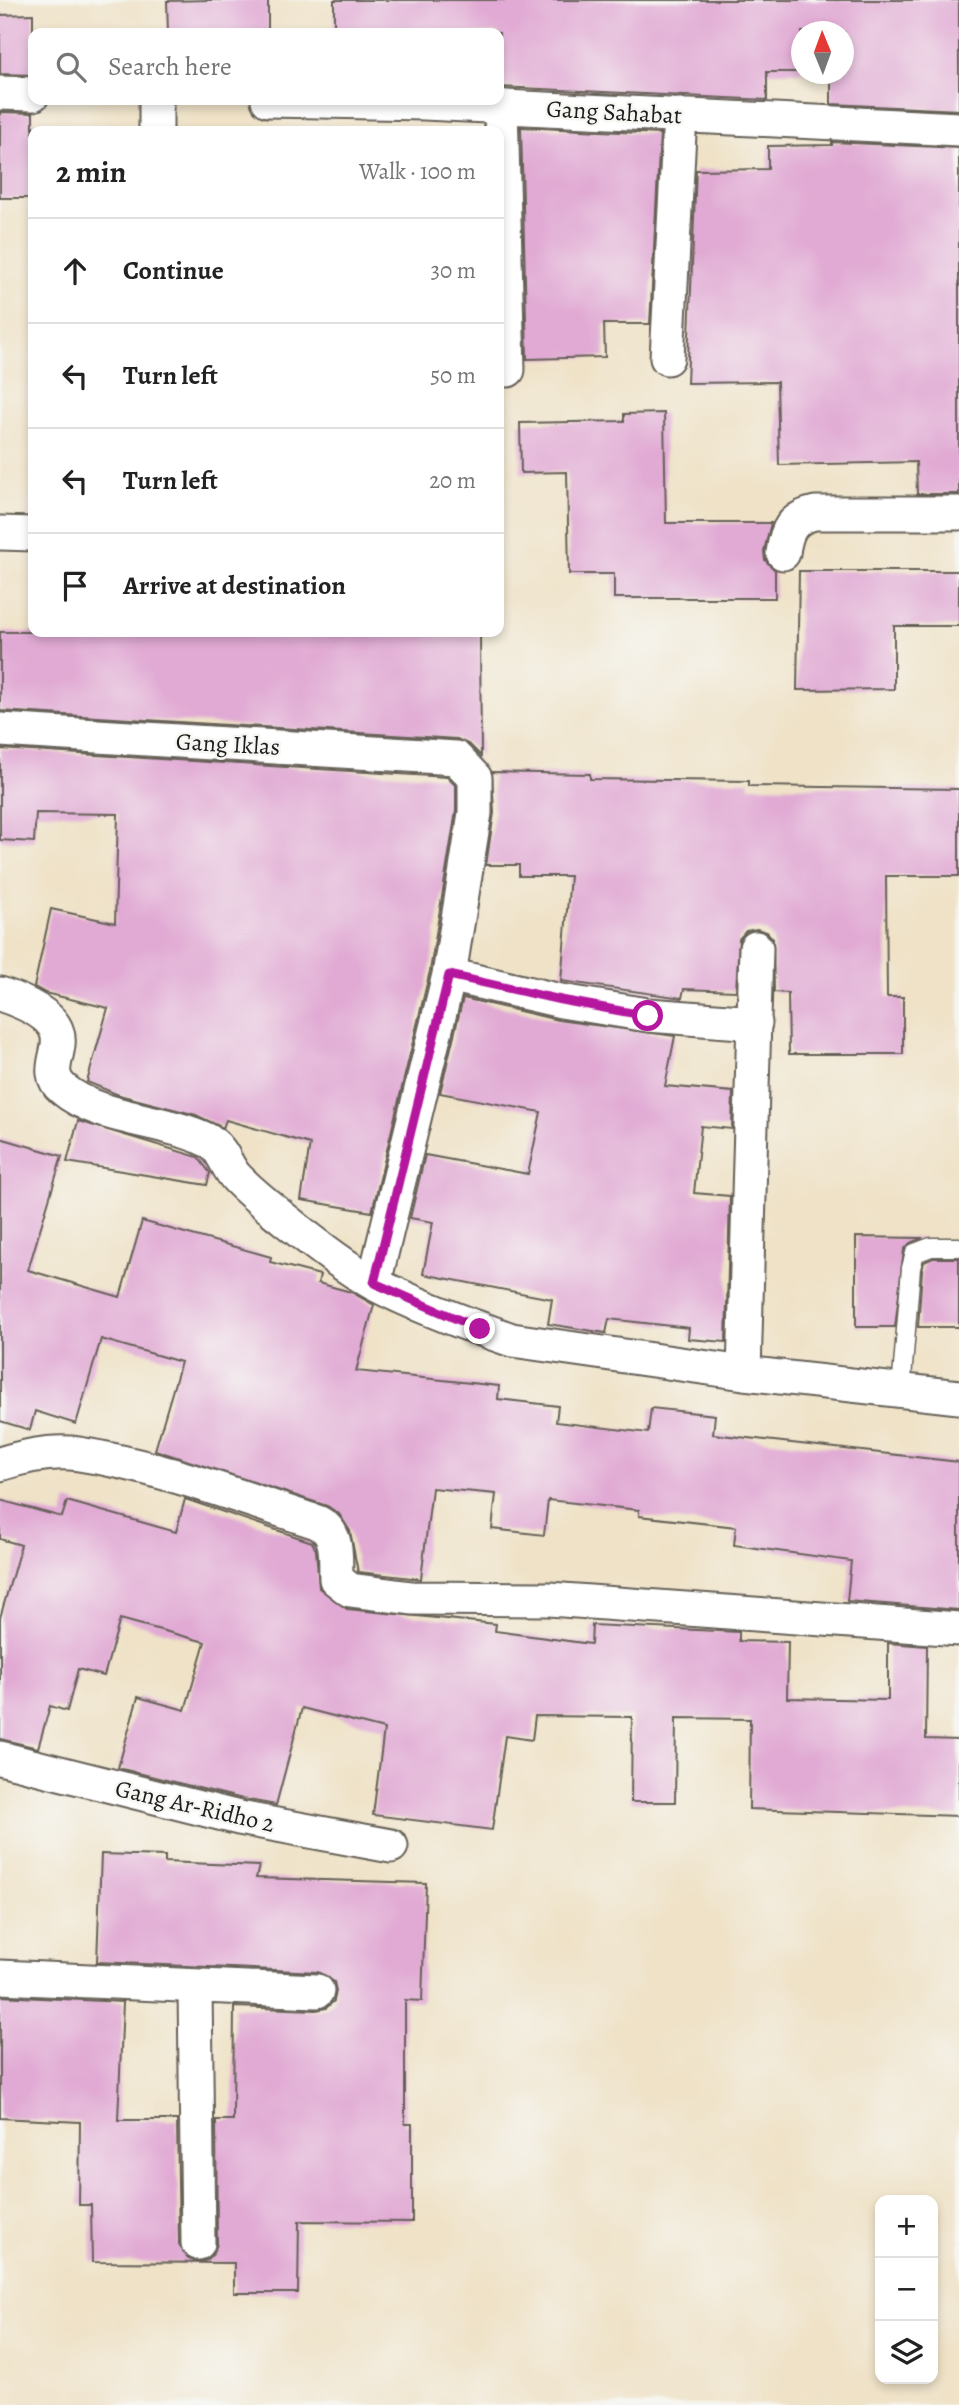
<!DOCTYPE html>
<html lang="en">
<head>
<meta charset="utf-8">
<style>
  body { margin:0; font-family:Alegreya,serif; background:#f6f6f6; color:#222 }
  .controls { position:absolute; right:21px; bottom:21px; display:grid; overflow:hidden; border-radius:14px; box-shadow:0 4px 10px #0003 }
  .controls button { width:63px; height:63px; display:grid; place-items:center; padding:0; border:0; border-bottom:2px solid #e0e0e0; background:#fff; color:#222; font:35px sans-serif }
  .compass { position:absolute; left:791px; top:21px; width:63px; height:63px; border-radius:50%; background:#fff; box-shadow:0 4px 10px #0003; rotate:359deg }
  .stop { position:absolute; width:21px; height:21px; margin:-16px; border:5px solid #b5179e; border-radius:50%; background:#fff }
  .stop.end { background:#b5179e; border-color:#fff; box-shadow:0 2px 7px #0008 }
  .list { margin:0; padding:0; list-style:none }
  h2 { display:flex; justify-content:space-between; align-items:center; height:91px; margin:0; padding:0 28px; font-size:30px }
  h2 small { font-size:23px; font-weight:400; color:#767676 }
  .list li { display:grid; grid-template-columns:46px 1fr auto; gap:21px; align-items:center; box-sizing:border-box; height:105px; padding:0 28px; border-top:2px solid #e0e0e0 }
  .list b { display:block; font-size:26px; white-space:nowrap }
  .list em { font-size:23px; font-style:normal; color:#767676 }
  .icon { flex:none; width:38px; height:38px; fill:none; stroke:currentColor; stroke-width:2; stroke-linecap:round; stroke-linejoin:round }
  .map { position:relative; flex:none; width:959px; height:2405px; overflow:hidden }
  .search { position:absolute; background:#fff; box-shadow:0 4px 10px #0003; left:28px; top:28px; width:476px; height:77px; display:flex; align-items:center; gap:18px; box-sizing:border-box; padding:0 24px; border-radius:14px; color:#767676; font-size:26px }
  .panel { position:absolute; background:#fff; box-shadow:0 4px 10px #0003; left:28px; top:126px; width:476px; height:511px; border-radius:14px }
  .map>svg:first-child { display:block }
  .building { fill:#e1aad4 }
  .lines { fill:none; stroke-linecap:round; stroke-linejoin:round }
  .lane-casing { stroke:#666158; stroke-width:21 }
  .street-casing { stroke:#666158; stroke-width:37 }
  .lane { stroke:#fff; stroke-width:18 }
  .street { stroke:#fff; stroke-width:33 }
  .route { stroke:#b5179e; stroke-width:9 }
  .labels { text-anchor:middle; dominant-baseline:central; stroke-width:5; stroke-linejoin:round; paint-order:stroke }
  .street-label { font-size:24px; fill:#1c1c1c; stroke:#f6f6f2 }
</style>
</head>
<body>
<div class="map">
<svg width="959" height="2405" viewBox="0 0 959 2405">
  <rect width="100%" height="100%" fill="#f6f6f2"/>
  <filter id="ink" filterUnits="userSpaceOnUse"><feTurbulence type="fractalNoise" baseFrequency=".0143" numOctaves="2"/><feDisplacementMap in="SourceGraphic" scale="14" xChannelSelector="R" yChannelSelector="G"/><feConvolveMatrix kernelMatrix="1 2 1 2 8 2 1 2 1" color-interpolation-filters="sRGB"/></filter>
  <filter id="wash" filterUnits="userSpaceOnUse"><feTurbulence type="fractalNoise" baseFrequency=".00686" numOctaves="4" result="noise"/><feDisplacementMap in="SourceGraphic" scale="28" xChannelSelector="R" yChannelSelector="G"/><feGaussianBlur stdDeviation="1.57" result="paint"/><feColorMatrix in="noise" values="0 0 0 0 0 0 0 0 0 0 0 0 0 0 0 0 0 1.4 0 .05"/><feComposite in="paint" operator="in"/></filter>
  <g filter="url(#wash)">
    <rect width="100%" height="100%" fill="#efe2c7"/>
    <g id="blocks">
      <path class="building" d="M209,0h59v33h-100l-1,-32z
        M334,0h625v110l-128,-6v-30h13v-42h-42v40h-35v28l-268,-13v-54h-165z
        M33,14v61l-33,-1v-59z
        M0,112l33,1v85h-33z
        M521,127l139,7 -10,190h-46l1,33 -78,2z
        M832,142l127,6v346h-42l-1,-32 -137,3 -2,-83 -90,1 9,-213 72,-1v-23l64,-1z
        M664,413l2,110h105l-7,28 1,9 10,10v28h-161v-24h-45l-2,-102 -46,1 -1,-50 104,-2v-7z
        M799,571h160v55h-65v63l-97,1z
        M0,632h480l1,124 -11,-11 -13,-6 -457,-28z
        M0,749l447,28 9,9v25l-26,160 -58,241 -71,-12 9,-56 -84,-24 -3,8 -27,-13 -77,-20 -32,-13 21,-74 -63,-15 -11,-6 17,-78 64,14 3,-109 -82,-1 -2,29 -34,-2z
        M492,772l98,2v5l159,2v5l210,3v87h-73l1,121h16v57h-114l-1,-61 -14,-1 -1,-53 -6,-7 -10,-3 -11,2 -7,8 -3,52 -52,-2 -2,9 -121,-17 9,-105h-51v-11h-33l8,-52z
        M463,998l95,22 117,16 -10,50 68,6 -1,37 -31,-3 -7,67 36,3 -4,146 -38,-3 1,-11 -80,-9 -3,14 -58,-9 4,-25 -129,-25 10,-52 -23,-4 15,-63 103,19 13,-62 -101,-19z
        M78,1121l120,36 12,16 -3,12 -140,-23z
        M0,1138l62,18 -34,114 92,27 22,-76 129,36 -1,5 50,13 -2,8 33,9 23,13 -18,66 143,15 -1,13 60,7 -2,16 92,11 3,-25 64,7 -2,19 246,28v148l-112,-9 4,-40 -117,-16 2,-18 -97,-11v-6l-91,-10 -4,35 -52,-6 4,-35 -64,-6 -11,91 -63,-7 -8,-41 -11,-17 -12,-8 -172,-56 26,-88 -80,-23 -25,85 -41,-13 -5,19 -30,-9z
        M856,1237l67,1 -13,5 -6,7 -9,77h-39z
        M933,1258h26v69h-41l4,-57 2,-8z
        M185,1499l127,43 4,8 3,38 28,21 149,15 -1,7 96,13 1,-19 147,7v9l49,1 -1,56 101,2v-57l39,3 -1,93 33,1v76l-210,-7 1,-90 -74,-1 -1,84h-44l1,-85 -97,-1 -3,24 -27,-4 -13,94 -119,-15 11,-86 -82,-21 -26,97 -33,-6 -125,-31 20,-71 47,13 20,-68 -85,-23 -16,57 -26,-7 -11,42 -17,-5 -12,42 -38,-9v-121l21,-73 -21,-6v-39l62,17 5,-16 109,31z
        M101,1854l64,2v6l94,4 -3,12 170,5 -4,118 -17,-1v124h7v98l-113,-1 -1,72h-64v-30l-142,-1 -1,-57h-12l1,-83 -80,-4v-122l123,6 -5,118h59l2,124 9,15 10,3 9,-2 7,-7 3,-10 -1,-123h17l1,-113 82,3 10,-2 8,-7 2,-10 -2,-9 -16,-10 -221,-10z"/>
    </g>
  </g>
  <g filter="url(#ink)">
    <use href="#blocks" fill-opacity="0" stroke="#666158" stroke-width="2"/>
    <g class="lines">
      <defs>
        <path id="lane" d="M901,1391l10,-123 4,-15 16,-6h28"/>
        <path id="street" d="M0,93l33,1
          M156,100v31
          M268,100l156,3 535,26
          M501,106l7,264
          M667,358l13,-243
          M0,533l33,1
          M783,553c3,-23 9,-35 32,-40h144
          M0,730l456,28 19,20v35l-26,162 -75,308
          M449,975l112,26 87,14 107,8
          M0,994c104,35 30,67 63,95 36,31 102,30 144,51 17,9 18,25 29,37 14,15 32,29 48,42 26,21 62,49 91,65 42,22 91,40 137,56l232,33 215,24
          M744,1373l12,-425
          M0,1464c25,-8 53,-14 79,-10 81,12 160,43 238,68 23,11 18,35 19,57l14,11 62,8 137,1 410,30
          M0,1758l239,60 152,28
          M0,1977l317,14
          M195,1986l3,257"/>
      </defs>
      <use href="#lane" class="lane-casing"/>
      <use href="#street" class="street-casing"/>
      <use href="#lane" class="lane"/>
      <use href="#street" class="street"/>
    </g>
  </g>
  <g class="lines" filter="url(#ink)">
    <path class="route" d="M480,1329l-106,-46 75,-308 112,25 87,16"/>
  </g>
  <g class="labels">
    <g class="street-label">
      <text transform="translate(614 112) rotate(3)">Gang Sahabat</text>
      <text transform="translate(228 744) rotate(3)">Gang Iklas</text>
      <text transform="translate(195 1806) rotate(13)">Gang Ar-Ridho 2</text>
    </g>
  </g>
</svg>
<div class="controls">
<button>+</button>
<button>−</button>
<button><svg class="icon" aria-label="layers" viewBox="0 0 24 24"><path d="M12 4l9 5-9 5-9-5zM3 14l9 5 9-5"/></svg></button>
</div>
<svg class="compass" viewBox="-18 -18 36 36"><path d="M0-13l5 13h-10z" fill="#e53935"/><path d="M0 13l5-13h-10z" fill="#767676"/></svg>
<div class="stop" style="left:648px;top:1016px"></div>
<div class="stop end" style="left:480px;top:1329px"></div>
<div class="search"><svg class="icon" aria-label="search" viewBox="0 0 24 24"><circle cx="10" cy="10" r="6"/><path d="M15 15l6 6"/></svg>Search here</div>
<section class="panel">
<h2>2 min<small>Walk · 100 m</small></h2>
<ul class="list">
<li><svg class="icon" aria-label="ahead" viewBox="0 0 24 24"><path d="M12 20V5M6 11l6-6 6 6"/></svg><div><b>Continue</b></div><em>30 m</em></li>
<li><svg class="icon" aria-label="left" viewBox="0 0 24 24"><path d="M17 20v-9H6M10 6l-5 5 5 5"/></svg><div><b>Turn left</b></div><em>50 m</em></li>
<li><svg class="icon" aria-label="left" viewBox="0 0 24 24"><path d="M17 20v-9H6M10 6l-5 5 5 5"/></svg><div><b>Turn left</b></div><em>20 m</em></li>
<li><svg class="icon" aria-label="arrive" viewBox="0 0 24 24"><path d="M6 21V4h12l-3 4 3 4H6"/></svg><div><b>Arrive at destination</b></div></li>
</ul>
</section>
</div>
</body>
</html>
